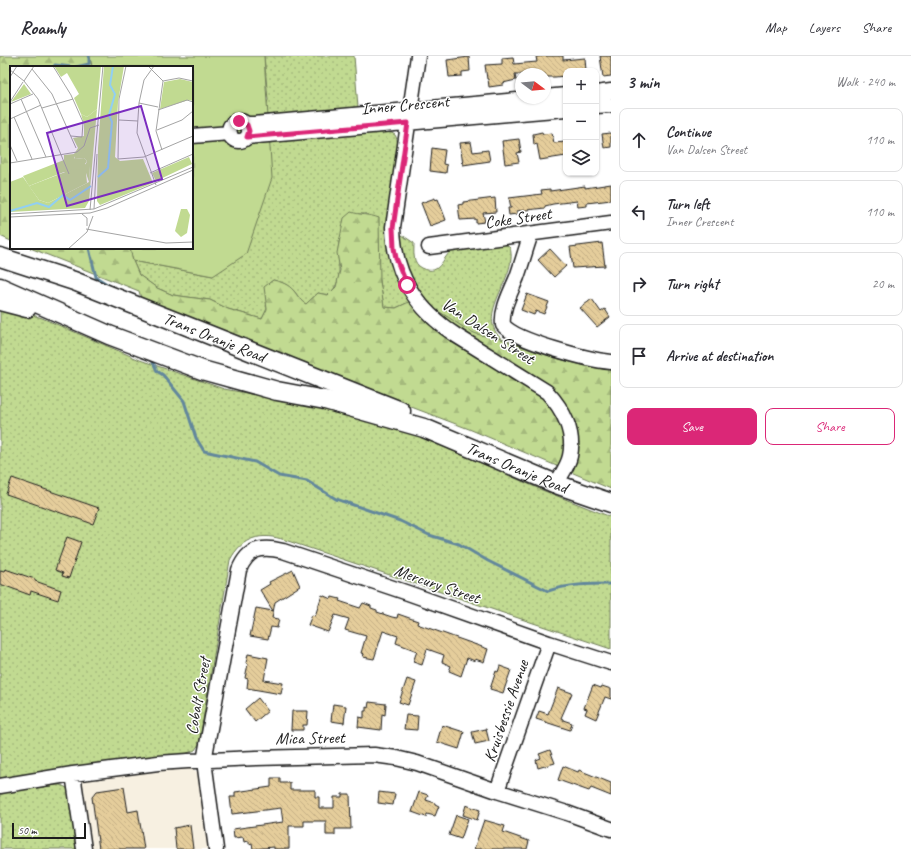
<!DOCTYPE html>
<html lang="en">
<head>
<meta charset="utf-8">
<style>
  body { margin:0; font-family:Caveat,sans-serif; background:#f2f2f3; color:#2b2b33 }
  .controls { position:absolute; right:12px; top:12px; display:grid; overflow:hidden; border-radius:8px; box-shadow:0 1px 3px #0004 }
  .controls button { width:36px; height:36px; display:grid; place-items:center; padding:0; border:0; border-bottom:1px solid #e1e1e2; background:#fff; color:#2b2b33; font:20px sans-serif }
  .compass { position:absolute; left:515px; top:12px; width:36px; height:36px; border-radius:50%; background:#fff; box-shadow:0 1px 3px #0004; rotate:106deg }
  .scale { position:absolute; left:12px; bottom:10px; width:74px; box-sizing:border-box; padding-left:4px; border:2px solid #1c1c1c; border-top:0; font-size:11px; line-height:14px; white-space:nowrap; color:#1c1c1c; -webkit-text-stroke:3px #fff; paint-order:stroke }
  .stop { position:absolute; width:12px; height:12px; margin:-9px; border:3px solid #db2777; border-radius:50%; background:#fff }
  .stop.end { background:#db2777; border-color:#fff; box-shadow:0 1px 4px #0008 }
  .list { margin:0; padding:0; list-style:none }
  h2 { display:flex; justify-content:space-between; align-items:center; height:52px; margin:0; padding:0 16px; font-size:17px }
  h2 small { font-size:13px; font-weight:400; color:#7c7c81 }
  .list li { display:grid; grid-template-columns:26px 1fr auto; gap:12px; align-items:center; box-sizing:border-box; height:64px; margin:0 8px 8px; padding:0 8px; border:1px solid #e1e1e2; border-radius:8px }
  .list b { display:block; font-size:15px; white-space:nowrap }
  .list p { margin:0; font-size:13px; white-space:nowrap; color:#7c7c81 }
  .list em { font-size:13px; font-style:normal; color:#7c7c81 }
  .actions { display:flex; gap:8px; padding:12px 16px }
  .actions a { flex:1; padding:9px 0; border:1px solid #db2777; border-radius:8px; text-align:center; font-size:14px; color:#db2777 }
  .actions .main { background:#db2777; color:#fff }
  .icon { flex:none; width:22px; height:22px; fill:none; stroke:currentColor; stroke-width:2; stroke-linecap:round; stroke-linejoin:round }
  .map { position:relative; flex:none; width:611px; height:793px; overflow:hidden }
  header { display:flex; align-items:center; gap:24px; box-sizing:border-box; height:56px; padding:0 20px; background:#fff; border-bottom:1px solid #e1e1e2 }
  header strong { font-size:19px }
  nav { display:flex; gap:22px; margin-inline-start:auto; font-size:14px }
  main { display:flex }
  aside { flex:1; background:#fff }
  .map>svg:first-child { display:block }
  .built { fill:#f7f0e1 }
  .grass { fill:url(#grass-dots); stroke:#6e7b56 }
  .forest { fill:url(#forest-firs); stroke:#6e7b56 }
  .green { fill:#c1da91; stroke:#6e7b56 }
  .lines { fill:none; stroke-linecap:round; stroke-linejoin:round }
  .stream { stroke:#62879c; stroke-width:3 }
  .building { fill:url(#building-back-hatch); stroke:#1c1c1c }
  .minor-casing { stroke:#1c1c1c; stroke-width:17 }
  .major-casing { stroke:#1c1c1c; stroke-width:21 }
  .minor { stroke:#fff; stroke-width:14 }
  .major { stroke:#fff; stroke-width:18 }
  .route { stroke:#db2777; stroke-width:5 }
  .labels { text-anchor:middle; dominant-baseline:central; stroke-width:3; stroke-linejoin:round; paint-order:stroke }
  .street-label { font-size:17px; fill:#1c1c1c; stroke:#fff }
  .inset-river { fill:none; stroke:#91cff2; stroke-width:2 }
  .inset-road { fill:none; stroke:#a4a4a4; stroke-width:1 }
  .view { fill:#7b2cbf; fill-opacity:0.15; stroke:#7b2cbf; stroke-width:2 }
  .inset-edge { fill:none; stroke:#1c1c1c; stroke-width:2 }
</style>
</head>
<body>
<header>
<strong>Roamly</strong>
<nav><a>Map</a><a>Layers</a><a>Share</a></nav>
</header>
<main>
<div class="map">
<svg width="611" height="793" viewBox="0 0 611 793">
  <defs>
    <pattern id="grass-dots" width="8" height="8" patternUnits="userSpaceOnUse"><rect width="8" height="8" fill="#c1da91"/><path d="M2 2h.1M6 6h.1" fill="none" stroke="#a5ba7c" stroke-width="1.8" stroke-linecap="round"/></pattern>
    <pattern id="forest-firs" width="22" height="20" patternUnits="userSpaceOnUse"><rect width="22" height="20" fill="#c1da91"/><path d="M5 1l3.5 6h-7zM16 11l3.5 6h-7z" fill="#a5ba7c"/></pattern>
    <pattern id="building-back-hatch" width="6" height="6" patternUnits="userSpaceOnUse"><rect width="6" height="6" fill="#e5cd9b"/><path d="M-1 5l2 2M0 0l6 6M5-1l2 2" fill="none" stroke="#c4af85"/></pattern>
  </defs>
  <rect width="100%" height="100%" fill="#fff"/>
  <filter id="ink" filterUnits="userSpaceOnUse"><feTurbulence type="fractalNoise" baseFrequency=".025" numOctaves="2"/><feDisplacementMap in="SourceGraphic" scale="8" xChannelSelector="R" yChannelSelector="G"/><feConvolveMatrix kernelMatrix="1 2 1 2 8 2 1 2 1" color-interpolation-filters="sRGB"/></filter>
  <g filter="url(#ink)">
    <path class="built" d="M186,711l26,11 9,71h-131l-9,-69z"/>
    <path class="grass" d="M264,0h90l6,77c8,0 29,-4 35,2 2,3 2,6 3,9l-11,81 27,18c0,9 -2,20 8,25 20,10 20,-15 34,-20 4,-2 42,-6 47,-5 3,1 5,3 7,5 9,29 -38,68 -7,92l-21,-3 -12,-5 -29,-19 -32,-11 -13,6 -12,-1 -4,-26 -13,-67h-9c-6,7 -14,15 -17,22 -9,22 8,41 -13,59l-10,-2 -12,11c-6,-3 -7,-7 -11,-12 -6,-7 -13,-10 -22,-12l-8,7 2,22 -5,10 -34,-10 -18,-9 -37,-5 -16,-7 -18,-13 -6,-14 80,15 55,-176z
      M0,249l42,13 98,42 84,29 115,21 37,10 50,19 116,51 69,27v132l-326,-109c-24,-8 -43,-3 -55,20l-31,184 -4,6 -10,4 -185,24z
      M57,729h4l6,3 3,11 6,50h-76v-56z"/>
    <path class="forest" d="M0,0h90l2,11h-81v174l-11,-5z
      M351,156c9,3 18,2 28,6l1,63 4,26 12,1 13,-6c10,3 21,5 32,11 10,5 20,14 31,19 10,5 22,4 32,8 35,13 71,26 107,30v119l-142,-60 -194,-74 -133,-53 -3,-11 -109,-43h100l3,13 6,14 18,13 16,7 37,5 18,9 34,10 5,-10 -3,-22 9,-7c9,2 15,4 21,11 4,5 6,10 12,13l12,-11 10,2 8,-8 4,-17 -3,-17 7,-35z"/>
    <path class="green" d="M90,0h174l8,122 -26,76 -33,22 -80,-15 -3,-13h62v-181h-100z"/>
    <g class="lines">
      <path class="stream" d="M54,11l1,-2 16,2
        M76,11l13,-3v-8
        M89,192l7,29 14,9
        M152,304l5,11 6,4 21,26 12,37 8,13 51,11 24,14 28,5 29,18 64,22 29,14 30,9 29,17 60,30c21,-7 41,-7 63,-7"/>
    </g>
    <path class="building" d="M544,0h19v4l22,-2 1,13h-20l-1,5 -10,1h-10v-3h-30l1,6 -13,3v2l-14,2 -1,-8h-1l-2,-14 17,-1v-6l11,-1 1,7 23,-2 -1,-5z
      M600,0h11v20l-8,1z
      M469,1l1,14 -8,1v4l-13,1 -2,-17z
      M542,76l1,2 9,-1 2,10 12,-1v14l-26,4 -3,-16 -3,1 -1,-11z
      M611,77v14l-7,1 -2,-14z
      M519,83l2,13 -4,1 2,9 -14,2 -3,-23z
      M471,86l2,10 15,-2 2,11 -27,4 -3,-22z
      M432,92l13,2 -2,14 4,1 -1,8 -16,-2z
      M611,128v16l-24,3v3l-9,1 -1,-6 -24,3 -8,2v2l-28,3v3l-8,1 -1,-7h3l-2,-10 33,-4 -1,-4 9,-1v2l35,-5v2z
      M435,142v2l3,-1 8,21 -16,6 -9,-23z
      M495,142l1,14 -13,1 2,9 -9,1v-4l-16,1 -2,-15 5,-1v-2z
      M602,187l3,23 -32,2 -3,-21z
      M550,193l16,17 -12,11 -16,-17z
      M527,238l22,8 -5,12 -8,-3 -2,4 -13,-5z
      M592,243l9,13 4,-3 5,8 -13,10 -17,-19z
      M12,422l87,30 -6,16 -87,-30z
      M67,481l14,5 -12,36 -7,-2 1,-3 -8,-3z
      M5,513l30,10v2l26,9 -3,10 -27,-9 -1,4 -30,-11v-14l4,1z
      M293,514l7,16 -25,16 -3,16 7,1 -2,9 -6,-1 -3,12 -18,-3 6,-28 17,3 -13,-21 10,-6 -1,-2z
      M322,539l9,4 1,-2 8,2 -1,2 21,7 3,-5 8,3v2l6,2v2l15,5 5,1 1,-4 20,7 -1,3 71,25 -4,13 -9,-3v2l-8,-3 -6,18 -12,-5 2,-5 -9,-4 2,-7 -17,-6 -5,16 -9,-3 4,-11 -21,-8 2,-7 -15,-5 -9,28 -11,-2 1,-3 -3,-1 5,-17 -21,-6 4,-11 -14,-4 -7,17 -20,-7 4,-10 3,1z
      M248,598l20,4 -4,22 19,3 -2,11 -34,-6 1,-9 -3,-1 3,-14 -2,-1z
      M500,610l11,4 -8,23 -13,-4 6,-18 2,1z
      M407,623l9,3 -8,23 -9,-3z
      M593,629l8,3 1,-2 9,3v10l-6,-2 -9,22 -11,-5 2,-5 -3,-1z
      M558,632l14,5 -11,25 2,1v1l9,3 -2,7 -34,-11 3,-8 9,3z
      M258,642l10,13 -13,11 -10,-13z
      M369,646l17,2 -1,11 -3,-1 -1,16 -23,-3 1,-10 5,1v-7h2v-4l2,1z
      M333,648l13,2 -2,17 -13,-2z
      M292,655h16l-1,14h-4v5h-12z
      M406,659l12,1 -1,14 -13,-1z
      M442,669l22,7 -5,17 -22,-7z
      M486,673l3,12 -14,3 -3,-12z
      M550,694l5,13 -17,5 -2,-8 5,-2 -2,-4z
      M563,710l15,6 1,-2 32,13v13l-20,-8 -2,3 -31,-11z
      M271,722h9v5h10v7h25v7h4v11h15v-11h8v-3h8l1,35h-16v6h-9v-14h-22v5h-15v23h-15v-2l-21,2 -1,-6 -3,1v-3l-5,1 -1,-5 -9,1 -1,-9 50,-7 -2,-14 -49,6 -2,-17h5v-5l36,-5z
      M124,731l4,25 10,-2 6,39h-45l-7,-52 5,-6z
      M379,736l16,2 -2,11 -15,-2z
      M419,736l9,3 -2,5 9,3v1l4,2 -4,10 -8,-2 -1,3 -14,-5z
      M466,749l14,5 -3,10 -14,-5z
      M456,759l12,4 -7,20 -12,-4z
      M484,764l21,6 -2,6 26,9 -2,8h-53z
      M190,769l3,24h-17l-2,-21z"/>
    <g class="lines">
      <defs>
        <path id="minor" d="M418,0l-25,171c1,49 24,83 64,109l90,56c16,17 28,40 23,64 -2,10 -9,19 -14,28
          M596,37l15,-2
          M545,41l21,-2
          M596,50l15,-1
          M229 75a10 10 0 1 1 20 0a10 10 0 1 1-20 0Z
          M246,68h8l285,-26
          M192,80l38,-3
          M247,81l319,-28
          M531,178c-5,14 -9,29 -14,43 -6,15 -16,32 -14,48 12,16 87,35 108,37
          M429,191l182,-24
          M73,718l11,75
          M0,730l73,-12 85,-11 30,-2 68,-3 118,-3 22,3 21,5 80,28 70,22 44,16
          M497,735l52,-148
          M216,793l-12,-88 35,-191c9,-22 22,-24 44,-19l125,42 141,50 62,20"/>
        <g id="major">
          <path id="s1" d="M0,201l74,24 327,130"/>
          <path id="s2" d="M0,231l109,48 93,35 75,21 48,9 99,28 132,56 55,19"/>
          <path d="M0,245l27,7"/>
        </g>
      </defs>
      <use href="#minor" class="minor-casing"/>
      <use href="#major" class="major-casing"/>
      <use href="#minor" class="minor"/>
      <use href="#major" class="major"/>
    </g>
  </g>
  <g class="lines" filter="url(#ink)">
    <path class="route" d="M239,65l8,4 2,6 -2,6 161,-14 -15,105 1,20 2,10 11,27"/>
  </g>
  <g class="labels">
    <g class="street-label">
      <text transform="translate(405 49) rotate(-5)">Inner Crescent</text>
      <text transform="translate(518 162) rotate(-8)">Coke Street</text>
      <text transform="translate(488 275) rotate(33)">Van Dalsen Street</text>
      <text stroke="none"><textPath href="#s1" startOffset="229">Trans Oranje Road</textPath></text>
      <text stroke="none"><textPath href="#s2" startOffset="549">Trans Oranje Road</textPath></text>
      <text transform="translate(437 528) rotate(19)">Mercury Street</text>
      <text transform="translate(198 640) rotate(-80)">Cobalt Street</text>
      <text transform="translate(506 655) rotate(-71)">Kruisbessie Avenue</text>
      <text transform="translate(310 682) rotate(-1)">Mica Street</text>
    </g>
  </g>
  <g transform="translate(10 10)">
    <rect width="183" height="183" fill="#fff"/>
    <path d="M44,0h47l-4,43 -10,8 -6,-3 -7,-16 5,-4 -12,-21 -6,4zM94,0h20l-6,36 -3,55 5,4 23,-2 10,24 -53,22 -3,-4 1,-53zM74,70v16l-10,5 1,2 9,-1 3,3 -2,3 5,2 -1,16 -3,-9 -22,-1 -35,14 -6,-10 41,-16v-5l10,-1 4,-6 -5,-10zM179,91l3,7 -36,17 -4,-8z" fill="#c1da91"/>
    <path d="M87,43l-8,92 -4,7 -75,4v-30l13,-5 16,23 9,3 41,-21 1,-16h-5l2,-5 -3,-3 -9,1 -1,-4 10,-4v-26l-3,-11 6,3z" fill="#c1da91"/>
    <path d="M170,13l13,3v19l-4,-1 -29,9 4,-27zM14,18l7,10 -20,8zM63,103l10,1 3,3 1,10 -39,20 -9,-3 -10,-14zM171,143h6l3,6 -3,18 -6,4 -6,-6z" fill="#c1da91"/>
    <path class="inset-river" d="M88,111l10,-9 4,-46 -3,-7 6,-21 -5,-9 3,-19M0,145l27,-8 12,4 14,-12 7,5 21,-14"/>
    <path class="inset-road" d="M43,0l18,29 12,27 -1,15 -11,-1M116,0l-7,33 -1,60 26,-2 49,-21M138,0l15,15M144,0l-10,14 -5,23 -2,30 19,52M22,3l20,25 24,54M0,4l14,11 14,18 31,75M0,11l7,-11M14,15l10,-15M153,15l16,-3 14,3M11,33l25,58M0,36l13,-20M129,37l19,4M0,38l23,-10M32,42l31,-9M148,44l29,-10 6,2M4,51l18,42M0,53l31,-14M109,54l19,1M147,64l25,-10 11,-9M0,79l7,16M152,84l-6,-19 7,-50M0,97l67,-11 7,-6 6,-18 9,-3M140,107l43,-19M84,143l3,-55M80,144l13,-144M0,148l84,-5 99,-42M72,148l5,4v8M0,151l80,-4 17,-5 86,-38M76,163l80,14 27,-1M58,183l19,-17 6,-16"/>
    <path class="view" d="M131,40l21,73 -95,27 -20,-73z"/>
    <rect width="183" height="183" class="inset-edge"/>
  </g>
</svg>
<div class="controls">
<button>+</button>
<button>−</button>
<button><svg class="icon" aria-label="layers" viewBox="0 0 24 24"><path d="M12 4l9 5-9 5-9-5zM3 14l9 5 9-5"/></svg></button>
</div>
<svg class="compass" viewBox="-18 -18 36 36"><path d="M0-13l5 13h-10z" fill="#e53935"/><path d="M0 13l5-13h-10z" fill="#7c7c81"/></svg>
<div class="scale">50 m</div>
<div class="stop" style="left:407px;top:229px"></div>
<div class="stop end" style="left:239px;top:65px"></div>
</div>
<aside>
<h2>3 min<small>Walk · 240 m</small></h2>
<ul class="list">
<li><svg class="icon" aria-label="ahead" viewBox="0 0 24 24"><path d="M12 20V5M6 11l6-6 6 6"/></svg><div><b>Continue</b><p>Van Dalsen Street</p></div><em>110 m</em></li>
<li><svg class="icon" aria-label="left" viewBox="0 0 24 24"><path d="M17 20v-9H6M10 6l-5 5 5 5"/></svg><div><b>Turn left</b><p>Inner Crescent</p></div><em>110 m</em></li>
<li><svg class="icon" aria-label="right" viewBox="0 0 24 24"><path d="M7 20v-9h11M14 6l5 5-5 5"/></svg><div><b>Turn right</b></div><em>20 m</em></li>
<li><svg class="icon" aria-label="arrive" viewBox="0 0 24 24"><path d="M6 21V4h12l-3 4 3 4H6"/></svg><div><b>Arrive at destination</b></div></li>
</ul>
<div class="actions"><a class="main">Save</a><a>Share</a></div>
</aside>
</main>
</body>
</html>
